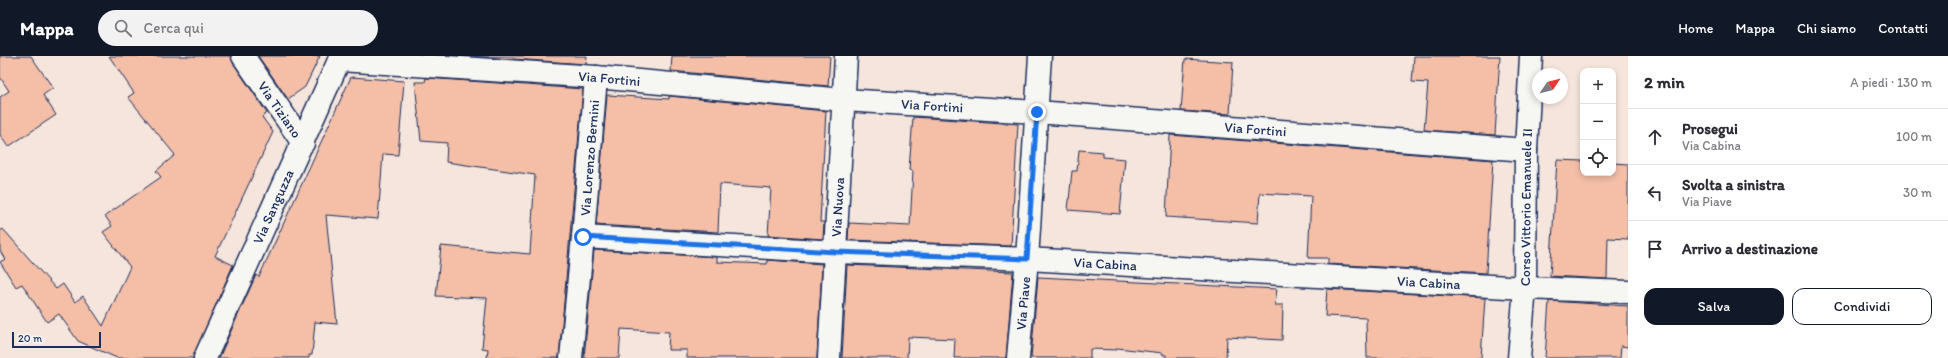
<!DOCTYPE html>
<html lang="it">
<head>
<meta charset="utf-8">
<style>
  body { margin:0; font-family:Itim,sans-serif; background:#f2f2f3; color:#2b2b33 }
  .controls { position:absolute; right:12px; top:12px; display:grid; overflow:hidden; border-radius:8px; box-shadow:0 2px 6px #0003 }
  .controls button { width:36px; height:36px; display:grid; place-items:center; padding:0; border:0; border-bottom:1px solid #e1e1e2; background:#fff; color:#2b2b33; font:20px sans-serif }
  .compass { position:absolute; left:1532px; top:12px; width:36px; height:36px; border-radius:50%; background:#fff; box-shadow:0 2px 6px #0003; rotate:55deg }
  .scale { position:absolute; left:12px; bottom:10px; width:89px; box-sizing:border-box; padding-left:4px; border:2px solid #1b2f5e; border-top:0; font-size:11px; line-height:14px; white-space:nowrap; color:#1b2f5e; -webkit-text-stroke:3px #f6f6f2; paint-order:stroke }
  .stop { position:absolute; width:12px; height:12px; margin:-9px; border:3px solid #1a73e8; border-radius:50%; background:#fff }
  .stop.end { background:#1a73e8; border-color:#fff; box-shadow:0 1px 4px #0008 }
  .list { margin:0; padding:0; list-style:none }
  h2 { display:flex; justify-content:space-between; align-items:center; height:52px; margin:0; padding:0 16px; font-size:17px }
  h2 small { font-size:13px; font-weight:400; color:#7c7c81 }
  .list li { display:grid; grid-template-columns:26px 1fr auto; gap:12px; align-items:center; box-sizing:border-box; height:56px; padding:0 16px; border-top:1px solid #e1e1e2 }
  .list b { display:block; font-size:15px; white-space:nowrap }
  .list p { margin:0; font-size:13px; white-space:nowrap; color:#7c7c81 }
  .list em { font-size:13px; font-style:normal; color:#7c7c81 }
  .actions { display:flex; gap:8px; padding:12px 16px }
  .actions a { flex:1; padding:9px 0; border:1px solid #111827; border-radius:12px; text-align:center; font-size:14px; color:#111827 }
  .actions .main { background:#111827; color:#fff }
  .icon { flex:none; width:22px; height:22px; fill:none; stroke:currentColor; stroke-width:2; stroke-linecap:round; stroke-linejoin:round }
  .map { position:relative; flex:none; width:1628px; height:302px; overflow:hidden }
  header { display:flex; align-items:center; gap:24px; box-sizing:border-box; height:56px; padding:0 20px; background:#111827; color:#fff }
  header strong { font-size:19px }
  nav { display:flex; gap:22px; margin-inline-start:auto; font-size:14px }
  .search { width:280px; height:36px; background:#f2f2f3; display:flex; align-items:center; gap:10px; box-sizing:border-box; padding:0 14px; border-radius:22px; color:#7c7c81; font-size:15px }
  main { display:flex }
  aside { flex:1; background:#fff }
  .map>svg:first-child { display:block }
  .building { fill:#f4bea7; stroke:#1b2f5e }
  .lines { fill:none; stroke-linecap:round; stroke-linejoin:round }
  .minor-casing { stroke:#1b2f5e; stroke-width:25 }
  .minor { stroke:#f6f6f2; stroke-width:22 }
  .route { stroke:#1a73e8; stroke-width:5 }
  .labels { text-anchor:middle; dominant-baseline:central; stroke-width:3; stroke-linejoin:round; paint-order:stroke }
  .street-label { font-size:14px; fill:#1b2f5e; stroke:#f6f6f2 }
</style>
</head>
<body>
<header>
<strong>Mappa</strong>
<div class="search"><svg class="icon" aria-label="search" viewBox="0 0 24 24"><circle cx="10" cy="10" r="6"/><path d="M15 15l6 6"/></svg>Cerca qui</div>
<nav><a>Home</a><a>Mappa</a><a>Chi siamo</a><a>Contatti</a></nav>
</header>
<main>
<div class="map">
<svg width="1628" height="302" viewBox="0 0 1628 302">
  <rect width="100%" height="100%" fill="#f5e5dc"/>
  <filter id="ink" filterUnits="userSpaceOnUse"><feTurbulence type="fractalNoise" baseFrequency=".025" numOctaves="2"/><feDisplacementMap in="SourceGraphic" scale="8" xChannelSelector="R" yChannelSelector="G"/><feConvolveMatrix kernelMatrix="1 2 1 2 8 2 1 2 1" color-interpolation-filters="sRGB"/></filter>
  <g filter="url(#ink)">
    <path class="building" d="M0,0h31l22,32 -10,7 13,20 -48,32 -8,-12v-38l9,-6 -9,-14z
      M109,0h122l2,7 34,50 -5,4 11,15 -58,124 18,9 -40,93h-76l-39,-17 -19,-27 -12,8 -25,-38 -6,3 -16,-25 5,-3 -5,-8v-20l3,-2 53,60 7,-5 12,18 8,-6 20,30 27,-59 -27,-35 9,-6 -7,-10 56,-39 -5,-6 19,-16 -47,-58 6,-4z
      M258,0h62l-15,31 -17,12z
      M468,0h119l-1,8z
      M672,0h158l-2,30 -157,-15z
      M1414,0h86l-5,79 -71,-5 4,-47 -16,-1z
      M1185,3l48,3 -3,52 -49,-3z
      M351,21l53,4 -6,74 -15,-1 -5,65 -52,-4 11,109 -22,-2 -3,33h-3v3h-90l37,-83 3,2z
      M426,22l157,11 -24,269h-72l1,-9 -6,-1 5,-50 -51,-2 5,-50 89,8 5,-79 -89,-13 1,-19 -26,-2 -6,-59h10z
      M607,39l62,4v-3l157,15 -6,111h4l-1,17 -55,-4 3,-47 -51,-4 -2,48 -122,-7z
      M913,61l105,7 -7,122 -163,-6 1,-17 61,3 3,-55 -4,-1z
      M1170,79l323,25 -7,113 -158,-9v-6h-20l3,-62 -51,-3 -2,30 -92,-6z
      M1079,94l24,2v5l22,2 -5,55 -52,-4 4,-39h5z
      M1557,104l26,1v12h30v-10l15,1v75l-20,-1 -1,41 -57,-3z
      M594,194l123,7v5l50,2v-4l55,4 -5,94h-130v-8h-19l1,-18 -48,-3 -2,29h-35z
      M847,209l166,7 -7,86h-52l1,-19 -47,-2 -1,21h-65z
      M1038,221l239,12 -2,16h8l-1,35 -55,-3 -1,21h-60v-3h-3v-2l-46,-5v2l-27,-1v9h-59z
      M1327,233l158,9 -4,60h-114l-1,-40 -41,-2z
      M1549,245l79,5v41l-7,-1 -1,12h-75z"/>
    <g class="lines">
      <defs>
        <g id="minor">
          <path id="s1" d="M243,0l60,87"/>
          <path id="s2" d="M340,4l256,17 248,23 193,12 489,38"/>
          <path id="s3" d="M583,181l253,15 191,7 498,29 103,4"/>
          <path id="s4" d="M205,302l136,-302"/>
          <path id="s5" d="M571,302l12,-121 13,-160"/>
          <path id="s6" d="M829,302l17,-302"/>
          <path id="s7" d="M1018,302l9,-99 13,-203"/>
          <path id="s8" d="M1519,302l6,-70 1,-138 5,-94"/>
        </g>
      </defs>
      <use href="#minor" class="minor-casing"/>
      <use href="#minor" class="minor"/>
    </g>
  </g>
  <g class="lines" filter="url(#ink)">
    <path class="route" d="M583,181l253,15 191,7 10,-147"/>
  </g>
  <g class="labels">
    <g class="street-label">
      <text stroke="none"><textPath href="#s2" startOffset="270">Via Fortini</textPath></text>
      <text stroke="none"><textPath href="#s2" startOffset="594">Via Fortini</textPath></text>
      <text stroke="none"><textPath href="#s1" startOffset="65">Via Tiziano</textPath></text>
      <text stroke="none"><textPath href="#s2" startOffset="918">Via Fortini</textPath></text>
      <text stroke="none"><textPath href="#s5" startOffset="201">Via Lorenzo Bernini</textPath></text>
      <text stroke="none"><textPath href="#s4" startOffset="166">Via Sanguzza</textPath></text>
      <text stroke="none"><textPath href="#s6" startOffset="151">Via Nuova</textPath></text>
      <text stroke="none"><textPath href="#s8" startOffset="151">Corso Vittorio Emanuele II</textPath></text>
      <text stroke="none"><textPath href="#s3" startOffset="523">Via Cabina</textPath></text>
      <text stroke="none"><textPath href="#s3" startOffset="847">Via Cabina</textPath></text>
      <text stroke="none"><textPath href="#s7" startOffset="55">Via Piave</textPath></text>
    </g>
  </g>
</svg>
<div class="controls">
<button>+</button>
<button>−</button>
<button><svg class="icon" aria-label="locate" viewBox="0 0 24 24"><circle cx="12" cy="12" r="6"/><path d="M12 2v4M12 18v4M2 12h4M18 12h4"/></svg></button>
</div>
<svg class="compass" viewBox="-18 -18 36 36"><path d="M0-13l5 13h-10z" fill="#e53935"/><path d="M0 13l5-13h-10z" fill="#7c7c81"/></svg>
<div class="scale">20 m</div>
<div class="stop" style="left:583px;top:181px"></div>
<div class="stop end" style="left:1037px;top:56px"></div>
</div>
<aside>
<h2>2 min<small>A piedi · 130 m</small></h2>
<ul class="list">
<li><svg class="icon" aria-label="ahead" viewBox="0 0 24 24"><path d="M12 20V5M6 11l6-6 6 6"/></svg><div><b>Prosegui</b><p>Via Cabina</p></div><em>100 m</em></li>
<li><svg class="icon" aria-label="left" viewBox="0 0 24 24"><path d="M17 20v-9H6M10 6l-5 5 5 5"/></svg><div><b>Svolta a sinistra</b><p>Via Piave</p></div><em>30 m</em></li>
<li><svg class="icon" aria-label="arrive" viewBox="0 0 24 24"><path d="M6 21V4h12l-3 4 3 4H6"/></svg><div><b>Arrivo a destinazione</b></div></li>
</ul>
<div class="actions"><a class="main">Salva</a><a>Condividi</a></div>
</aside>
</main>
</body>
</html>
